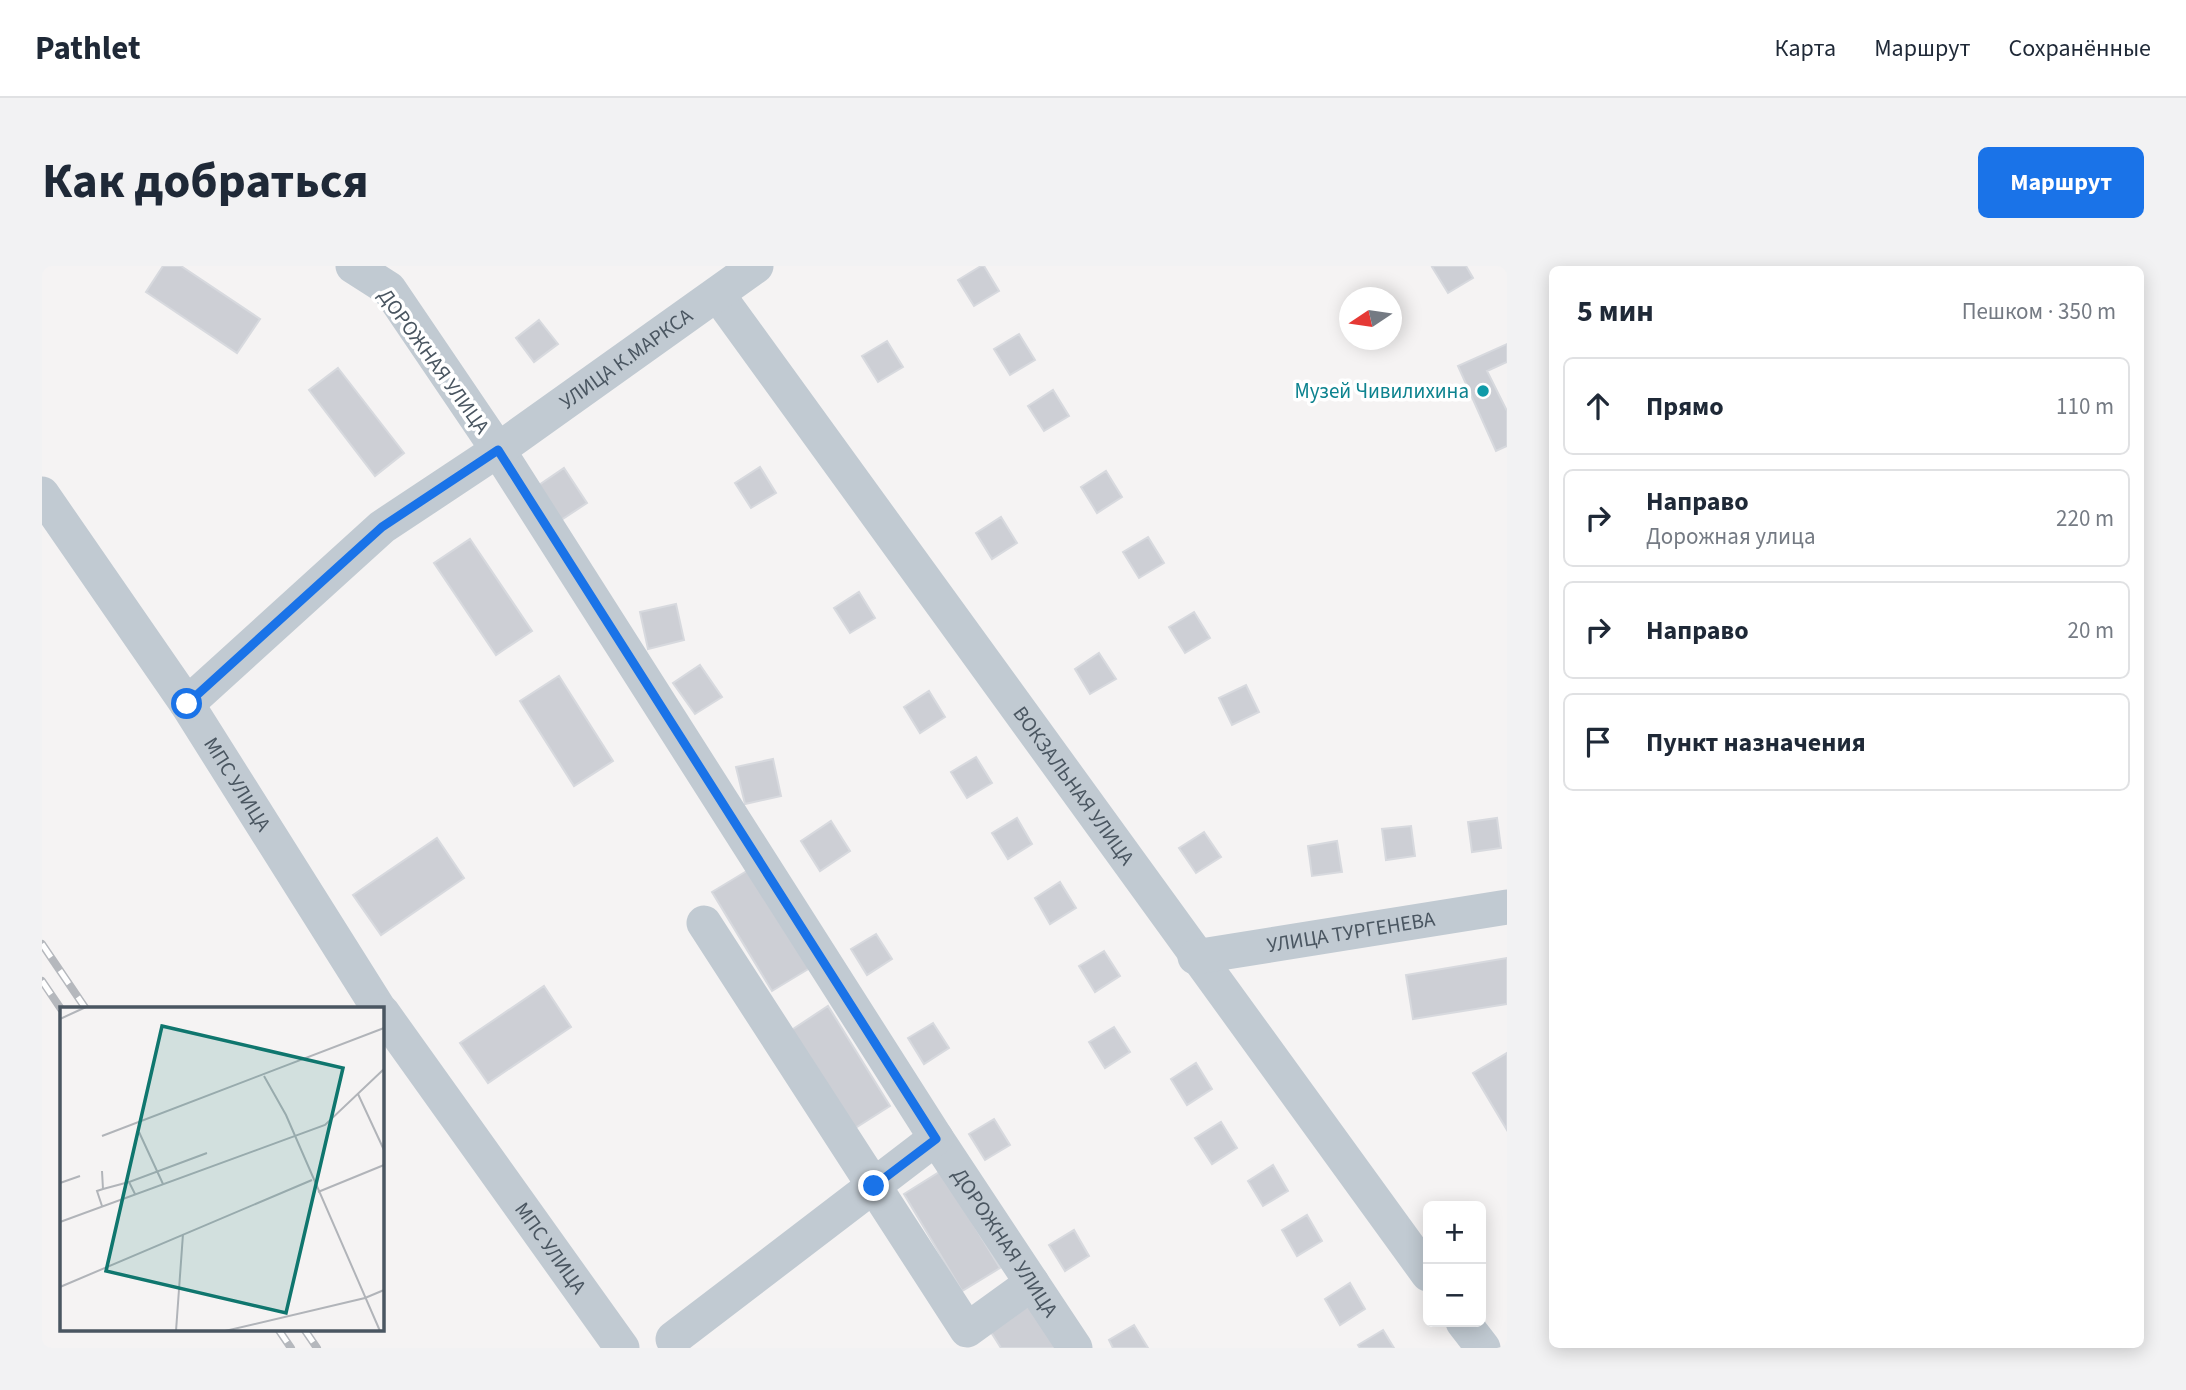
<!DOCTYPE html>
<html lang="ru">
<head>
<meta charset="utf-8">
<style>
  body { margin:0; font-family:"Source Sans 3",sans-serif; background:#f2f2f3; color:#1f2937 }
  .controls { position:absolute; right:21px; bottom:21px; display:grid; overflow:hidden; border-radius:10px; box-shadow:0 4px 18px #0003 }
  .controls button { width:63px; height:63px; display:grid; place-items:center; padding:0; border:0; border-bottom:2px solid #e0e1e3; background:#fff; color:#1f2937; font:35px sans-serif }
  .compass { position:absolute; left:1297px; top:21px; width:63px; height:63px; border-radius:50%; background:#fff; box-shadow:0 4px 18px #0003; rotate:257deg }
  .stop { position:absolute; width:21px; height:21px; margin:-16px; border:5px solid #1a73e8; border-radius:50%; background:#fff }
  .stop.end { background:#1a73e8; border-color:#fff; box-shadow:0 2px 7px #0008 }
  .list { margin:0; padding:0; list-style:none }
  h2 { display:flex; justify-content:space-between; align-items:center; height:91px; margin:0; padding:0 28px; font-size:30px }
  h2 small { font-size:23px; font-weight:400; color:#747a83 }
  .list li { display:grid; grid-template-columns:46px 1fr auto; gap:21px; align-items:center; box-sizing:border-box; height:98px; margin:0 14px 14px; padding:0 14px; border:2px solid #e0e1e3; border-radius:10px }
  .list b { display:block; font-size:26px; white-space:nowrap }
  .list p { margin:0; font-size:23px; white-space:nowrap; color:#747a83 }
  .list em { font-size:23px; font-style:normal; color:#747a83 }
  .icon { flex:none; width:38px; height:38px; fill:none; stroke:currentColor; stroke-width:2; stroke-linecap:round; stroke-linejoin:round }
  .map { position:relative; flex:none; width:1465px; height:1082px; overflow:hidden; border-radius:10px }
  header { display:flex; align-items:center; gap:42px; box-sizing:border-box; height:98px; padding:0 35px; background:#fff; border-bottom:2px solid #e0e1e3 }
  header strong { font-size:33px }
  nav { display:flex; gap:38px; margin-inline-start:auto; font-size:24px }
  .intro { display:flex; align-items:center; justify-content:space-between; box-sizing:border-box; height:168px; padding:0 42px }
  h1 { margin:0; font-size:49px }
  .button { padding:18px 32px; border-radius:10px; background:#1a73e8; color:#fff; font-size:24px; font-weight:700 }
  main { display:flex; gap:42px; padding:0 42px }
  aside { flex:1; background:#fff; border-radius:10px; box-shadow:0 4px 18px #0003 }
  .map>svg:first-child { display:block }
  .building { fill:#cdcfd5; stroke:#d7d9de; stroke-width:2 }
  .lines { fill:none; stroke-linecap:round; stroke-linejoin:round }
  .minor { stroke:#c1cad2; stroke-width:35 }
  .rail-casing { stroke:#b5b8bd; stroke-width:8 }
  .rail { stroke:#fff; stroke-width:5; stroke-dasharray:16; stroke-linecap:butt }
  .route { stroke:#1a73e8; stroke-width:9 }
  .culture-dot { fill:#0f9aa8; stroke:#fff; stroke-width:2.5 }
  .labels { text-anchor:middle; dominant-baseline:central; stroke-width:7; stroke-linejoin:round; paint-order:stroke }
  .street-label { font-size:21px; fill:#4a5661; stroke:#fff }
  .culture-label { font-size:21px; fill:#0d838f; stroke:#fff; text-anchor:end }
  .inset-road { fill:none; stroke:#b1b4b9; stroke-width:2 }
  .view { fill:#0f766e; fill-opacity:0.15; stroke:#0f766e; stroke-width:3.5 }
  .inset-edge { fill:none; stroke:#4a5661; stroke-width:3.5 }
</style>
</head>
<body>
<header>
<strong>Pathlet</strong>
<nav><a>Карта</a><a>Маршрут</a><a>Сохранённые</a></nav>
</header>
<div class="intro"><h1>Как добраться</h1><a class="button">Маршрут</a></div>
<main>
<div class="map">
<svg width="1465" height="1082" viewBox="0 0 1465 1082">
  <rect width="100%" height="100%" fill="#f5f3f3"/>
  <path class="building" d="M121,0h18l79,53 -23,34 -91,-61z
    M939,0h3l15,25 -25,15 -16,-26z
    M1392,0h32l7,12 -25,15 -16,-26z
    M497,54l19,24 -24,18 -18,-24z
    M977,68l16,26 -25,15 -16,-26z
    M845,75l16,26 -25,15 -16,-26z
    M1465,78v18l-20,9 20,40v35l-11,5 -38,-85z
    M296,102l66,85 -29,23 -66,-86z
    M1011,124l16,26 -25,15 -16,-25z
    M718,201l16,26 -25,15 -16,-25z
    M522,202l23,35 -29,19 -22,-35z
    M1064,205l16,26 -25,16 -16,-26z
    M959,251l16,26 -25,16 -16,-26z
    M1106,271l16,26 -25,15 -16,-26z
    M428,273l62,92 -36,24 -62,-92z
    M817,326l16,26 -25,15 -16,-25z
    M634,338l8,36 -36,9 -8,-37z
    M1152,346l16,26 -25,15 -16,-26z
    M1057,387l17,26 -26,15 -15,-25z
    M658,399l22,32 -27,17 -22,-31z
    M517,410l54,85 -39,25 -54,-85z
    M1204,419l13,27 -27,13 -13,-27z
    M887,425l16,26 -25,16 -16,-26z
    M934,491l16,26 -25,15 -16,-26z
    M731,493l8,37 -36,8 -9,-37z
    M975,552l15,26 -24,15 -16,-26z
    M1455,552l4,30 -29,4 -4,-30z
    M789,555l19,30 -30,20 -19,-30z
    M1369,560l4,30 -29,4 -4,-31z
    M1162,566l17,25 -25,16 -17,-25z
    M395,572l27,40 -83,57 -28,-40z
    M1295,575l5,31 -30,4 -4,-30z
    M708,603l60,99 -38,23 -60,-99z
    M1018,616l16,26 -26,16 -15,-26z
    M834,668l16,25 -25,16 -16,-26z
    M1062,685l16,25 -25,16 -16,-26z
    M1465,692v46l-94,15 -7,-44z
    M502,720l27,41 -83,56 -28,-40z
    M786,740l62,100 -38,24 -62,-99z
    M891,757l16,25 -25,16 -16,-26z
    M1072,761l16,25 -25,16 -16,-26z
    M1465,787v77l-34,-57z
    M1154,797l16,26 -25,16 -16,-26z
    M952,853l16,26 -25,15 -16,-26z
    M1179,856l16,26 -25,16 -17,-26z
    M1231,899l15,26 -25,15 -15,-25z
    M899,905l59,97 -38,23 -58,-97z
    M1265,949l15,26 -25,15 -15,-26z
    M1032,964l15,26 -24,15 -16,-26z
    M1308,1017l15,26 -25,16 -15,-26z
    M991,1035l30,47h-62l-12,-19z
    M1092,1059l14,23h-35l-4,-8z
    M1341,1064l11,18h-34l-2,-3z"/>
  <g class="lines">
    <g class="minor">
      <path id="s1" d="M311,0l36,23 109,161 438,688 139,210"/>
      <path id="s2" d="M676,29l710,979"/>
      <path id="s3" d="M0,228l145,210 192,305"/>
      <path id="s4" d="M145,438l195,-177 116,-77 258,-184"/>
      <path d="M662,657l263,407 65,-47"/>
      <path id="s5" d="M1153,691l312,-50"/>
      <path id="s6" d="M340,746l240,336"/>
      <path d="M1421,1056l20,26"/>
      <path d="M631,1073l263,-201"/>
    </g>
    <defs>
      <path id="rail" d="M0,678l44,65
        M0,715l19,28
        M236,1063l13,19
        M262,1063l13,19"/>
    </defs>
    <use href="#rail" class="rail-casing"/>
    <use href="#rail" class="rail"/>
  </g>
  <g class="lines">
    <path class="route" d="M145,438l195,-177 116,-77 438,689 -62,47"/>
  </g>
  <circle class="culture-dot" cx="1441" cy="125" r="7"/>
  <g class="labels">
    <g class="street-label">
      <text stroke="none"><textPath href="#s4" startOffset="560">УЛИЦА К.МАРКСА</textPath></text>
      <text transform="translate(392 95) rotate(54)">ДОРОЖНАЯ УЛИЦА</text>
      <text stroke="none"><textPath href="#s3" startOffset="350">МПС УЛИЦА</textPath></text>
      <text stroke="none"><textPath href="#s2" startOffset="606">ВОКЗАЛЬНАЯ УЛИЦА</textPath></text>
      <text stroke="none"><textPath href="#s5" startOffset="158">УЛИЦА ТУРГЕНЕВА</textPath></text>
      <text stroke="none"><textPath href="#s1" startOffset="1178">ДОРОЖНАЯ УЛИЦА</textPath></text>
      <text stroke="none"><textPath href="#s6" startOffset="290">МПС УЛИЦА</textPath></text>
    </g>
    <g class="culture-label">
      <text x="1427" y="125">Музей Чивилихина</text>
    </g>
  </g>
  <g transform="translate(18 741)">
    <rect width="324" height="324" fill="#f5f3f3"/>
    <path class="inset-road" d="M0,12l26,-12M204,69l22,39 94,216M298,87l26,56M79,125l24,52M42,129l282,-108M42,164l1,18 -6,2 5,15M0,176l20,-7M43,182l26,-7M258,185l66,-27M75,187l-6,-12 78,-29M0,215l265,-97 59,-56M0,280l252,-107M116,324l7,-97M165,324l140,-33 19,-8"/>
    <path class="view" d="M102,19l181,42 -57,245 -180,-42z"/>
    <rect width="324" height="324" class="inset-edge"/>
  </g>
</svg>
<div class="controls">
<button>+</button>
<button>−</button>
</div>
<svg class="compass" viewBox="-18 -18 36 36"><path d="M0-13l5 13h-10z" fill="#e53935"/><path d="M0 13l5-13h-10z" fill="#747a83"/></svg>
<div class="stop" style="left:145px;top:438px"></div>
<div class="stop end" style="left:832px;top:920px"></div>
</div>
<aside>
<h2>5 мин<small>Пешком · 350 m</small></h2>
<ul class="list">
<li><svg class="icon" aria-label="ahead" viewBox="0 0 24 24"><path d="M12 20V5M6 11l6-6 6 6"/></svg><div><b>Прямо</b></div><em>110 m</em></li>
<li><svg class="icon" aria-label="right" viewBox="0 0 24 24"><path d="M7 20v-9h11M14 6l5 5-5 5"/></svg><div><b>Направо</b><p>Дорожная улица</p></div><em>220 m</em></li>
<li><svg class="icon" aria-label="right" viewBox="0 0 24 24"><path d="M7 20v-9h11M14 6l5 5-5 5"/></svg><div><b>Направо</b></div><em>20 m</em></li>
<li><svg class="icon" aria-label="arrive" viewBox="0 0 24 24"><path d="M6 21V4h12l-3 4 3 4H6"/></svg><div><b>Пункт назначения</b></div></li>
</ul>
</aside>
</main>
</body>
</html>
